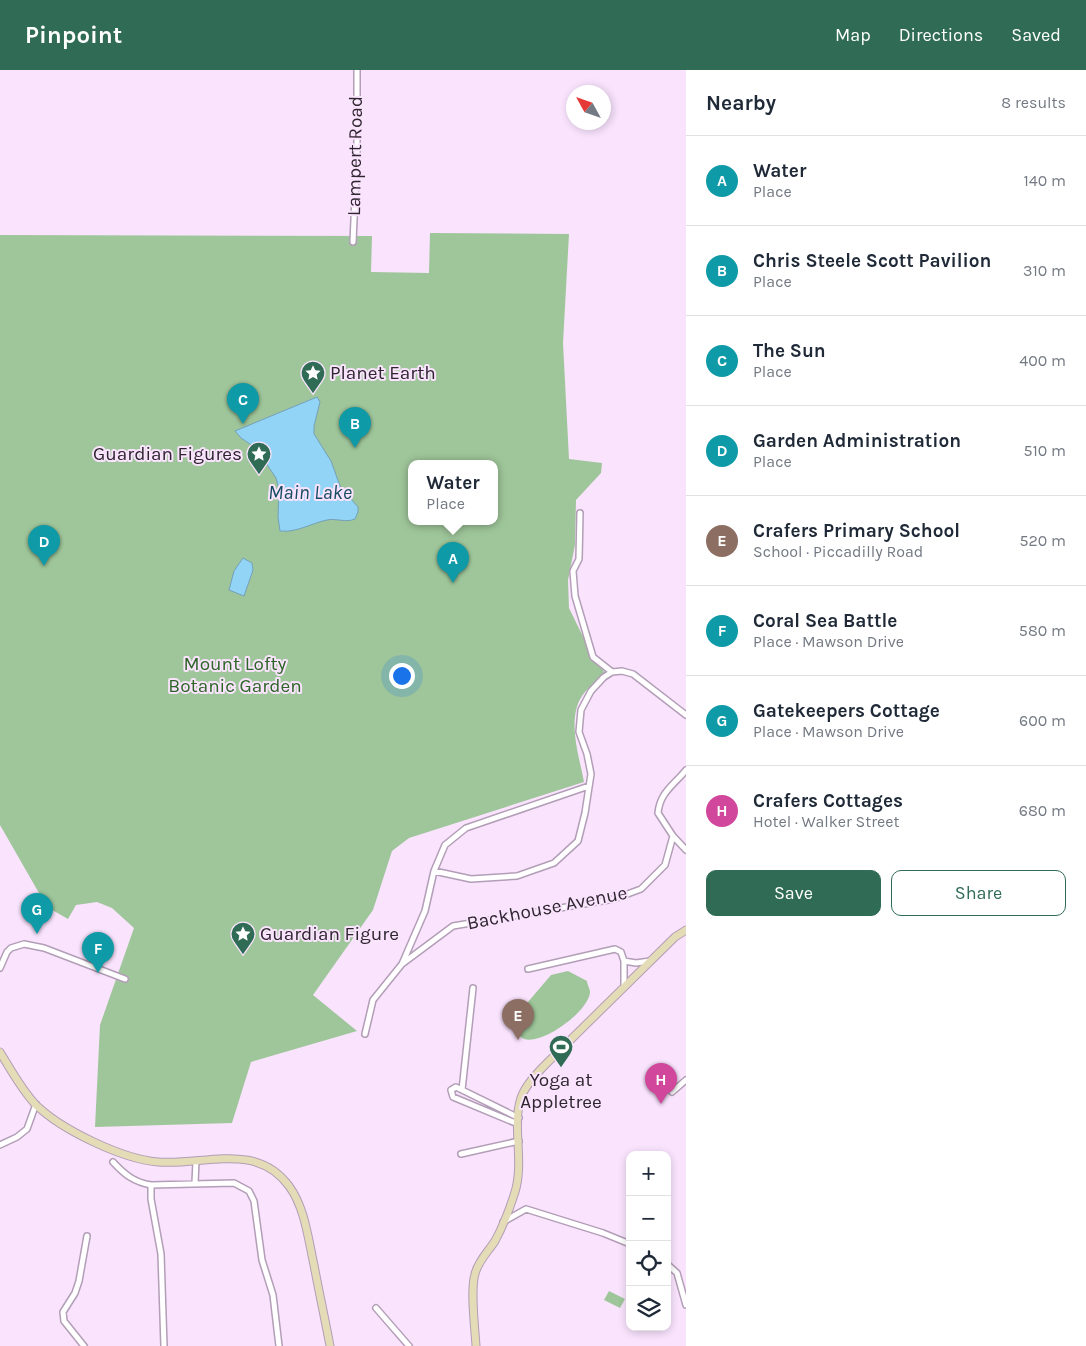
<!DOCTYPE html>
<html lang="en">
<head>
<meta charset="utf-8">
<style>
  body { margin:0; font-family:Karla,sans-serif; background:#f6f6f7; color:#1f2937 }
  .controls { position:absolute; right:15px; bottom:15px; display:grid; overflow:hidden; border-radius:10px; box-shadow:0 2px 8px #0003 }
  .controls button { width:45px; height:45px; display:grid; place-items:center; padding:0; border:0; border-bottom:1px solid #e0e1e3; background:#fff; color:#1f2937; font:25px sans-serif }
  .compass { position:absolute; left:566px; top:15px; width:45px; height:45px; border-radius:50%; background:#fff; box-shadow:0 2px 8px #0003; rotate:310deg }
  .you { position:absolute; left:401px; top:605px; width:18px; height:18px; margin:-12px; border:4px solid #fff; border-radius:50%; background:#1a73e8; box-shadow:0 0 0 8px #1a73e833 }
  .badge { display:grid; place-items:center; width:32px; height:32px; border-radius:50%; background:#2f6b55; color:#fff; font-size:16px; font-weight:700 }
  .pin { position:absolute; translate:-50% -41px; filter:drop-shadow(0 1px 2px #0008) }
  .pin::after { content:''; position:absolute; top:26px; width:18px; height:15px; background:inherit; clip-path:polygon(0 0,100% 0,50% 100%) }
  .popup { position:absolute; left:408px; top:390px; width:90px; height:65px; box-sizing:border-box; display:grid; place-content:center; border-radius:10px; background:#fff; filter:drop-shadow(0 1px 4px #0005); font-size:16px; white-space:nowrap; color:#747a83 }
  .popup b { font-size:19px; color:#1f2937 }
  .popup::after { content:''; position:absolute; left:50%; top:100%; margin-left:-10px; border:10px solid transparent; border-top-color:#fff }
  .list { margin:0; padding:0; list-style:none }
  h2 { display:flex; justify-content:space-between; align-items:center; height:65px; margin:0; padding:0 20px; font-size:21px }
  h2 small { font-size:16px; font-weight:400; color:#747a83 }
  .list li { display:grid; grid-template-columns:32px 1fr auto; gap:15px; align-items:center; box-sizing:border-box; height:90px; padding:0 20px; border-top:1px solid #e0e1e3 }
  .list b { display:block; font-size:19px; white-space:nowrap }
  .list p { margin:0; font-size:16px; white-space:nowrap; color:#747a83 }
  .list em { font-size:16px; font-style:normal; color:#747a83 }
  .actions { display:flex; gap:10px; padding:15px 20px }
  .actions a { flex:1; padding:11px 0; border:1px solid #2f6b55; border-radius:10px; text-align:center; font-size:18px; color:#2f6b55 }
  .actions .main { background:#2f6b55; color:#fff }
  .icon { flex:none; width:28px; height:28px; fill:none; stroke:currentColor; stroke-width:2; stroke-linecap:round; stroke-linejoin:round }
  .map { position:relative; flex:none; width:686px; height:1276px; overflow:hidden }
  header { display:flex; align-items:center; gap:30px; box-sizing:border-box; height:70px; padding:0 25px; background:#2f6b55; color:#fff }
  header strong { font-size:24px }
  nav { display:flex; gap:28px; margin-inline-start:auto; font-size:18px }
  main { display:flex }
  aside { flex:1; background:#fff }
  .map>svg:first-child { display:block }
  .green { fill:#9fc69a; fill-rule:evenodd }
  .water { fill:#92d4f5; stroke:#74a0ba }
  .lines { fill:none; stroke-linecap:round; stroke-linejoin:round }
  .street-casing { stroke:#b39eb7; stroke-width:8 }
  .secondary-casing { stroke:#b39eb7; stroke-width:9 }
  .street { stroke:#fff; stroke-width:5 }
  .secondary { stroke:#e4dbb7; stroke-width:7 }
  .labels { text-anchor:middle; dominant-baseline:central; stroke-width:4; stroke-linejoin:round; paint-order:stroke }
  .street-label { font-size:19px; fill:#2e252f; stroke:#f9e3fd }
  .poi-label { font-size:19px; fill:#2e252f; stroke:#f9e3fd; text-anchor:start }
  .park-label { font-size:19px; fill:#2d6527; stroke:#f9e3fd }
  .water-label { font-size:20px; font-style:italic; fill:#174d63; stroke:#f9e3fd }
</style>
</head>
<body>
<header>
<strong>Pinpoint</strong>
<nav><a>Map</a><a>Directions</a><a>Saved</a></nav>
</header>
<main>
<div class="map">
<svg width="686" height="1276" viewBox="0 0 686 1276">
  <rect width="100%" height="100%" fill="#f9e3fd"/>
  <path class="green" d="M430,163l139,1 -6,109 6,116 33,4 -1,10 -25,27 -1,45 -7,35 1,28 24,49 13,17c-7,5 -15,11 -21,18 -20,23 -6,63 -1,90l-175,56 -17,13 -19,59 -60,85 44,36 -106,31 -19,61 -137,4 5,-102 34,-97 -22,-20 -15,-6 -21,3 -8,14 -21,-12 -47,-82v-590l372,1 -1,36 58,1zM412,394h82v58h-82z
    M568,901l19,10c0,3 3,8 3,11 -1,19 -47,53 -66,47 -2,-1 -4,-3 -6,-5l-1,-11 5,-14 29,-34z
    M609,1221l16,8 -5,9 -16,-8z"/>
  <path class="water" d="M317,327l3,5 -6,24v8l17,27 9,25 18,21v5l-3,7c-9,4 -19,-1 -28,1 -15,3 -31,13 -47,11l-2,-14 1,-28 -3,-11 -20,-30 -15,-10 -6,-7z
    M243,488l9,5 1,7 -9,26 -15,-6 5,-19z"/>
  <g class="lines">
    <defs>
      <path id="street" d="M353,172l4,-90v-82
        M580,443l-1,46 -6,12 2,25 18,61 19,15
        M686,700c-12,15 -26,22 -28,43l15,23 13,14
        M434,801l37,8 46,-3 37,-13 24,-22 7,-28 6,-39 -4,-20 -8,-22 2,-22 10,-19 13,-14 8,-5 10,-1 11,3 53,41
        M624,891l12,2 14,-2
        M402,894l51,-38 161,-27 27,-10 24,-24 8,-29
        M0,898l7,-16 4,-4 13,-4 20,4 81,31
        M528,899l87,-20 6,3 3,9v26
        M365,964l8,-34 29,-36 23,-53 9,-40 11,-26 21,-17 123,-42
        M462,1020l11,-102
        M672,1022l14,-12
        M518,1054l-65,-27 -2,-7 5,-3 63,31
        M0,1075l17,-8 10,-8 9,-25
        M461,1084l58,-13
        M113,1092c12,13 21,20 38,23l83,-2 15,8 5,10 8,59 11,35 6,51
        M195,1113l1,-22
        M151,1115v14l10,55 3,92
        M503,1152l23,-13 77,24 27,11
        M667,1194l10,9 9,32
        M376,1238l33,38
        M84,1276l-20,-25 -1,-9 12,-19 4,-12 8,-45"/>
      <path id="secondary" d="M0,982c11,18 21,37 36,53 26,25 86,54 122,57 45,4 98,-21 131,24 16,22 19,52 25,79 5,27 11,54 16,81
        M476,1276c-1,-18 -6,-56 -1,-72 3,-13 13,-22 20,-33 8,-15 15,-33 20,-49 10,-32 -5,-72 8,-99 6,-12 16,-22 26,-32l126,-124 11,-7"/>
    </defs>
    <use href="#street" class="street-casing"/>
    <use href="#secondary" class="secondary-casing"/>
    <use href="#street" class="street"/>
    <use href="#secondary" class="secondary"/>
  </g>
  <defs>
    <symbol id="sight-pin" viewBox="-11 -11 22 30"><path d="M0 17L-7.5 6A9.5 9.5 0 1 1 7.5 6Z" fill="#2f6b55" stroke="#f9e3fd"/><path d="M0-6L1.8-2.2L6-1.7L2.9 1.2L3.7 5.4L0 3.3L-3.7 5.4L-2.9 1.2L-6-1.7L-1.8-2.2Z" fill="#fff"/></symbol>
    <symbol id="stadium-pin" viewBox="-11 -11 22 30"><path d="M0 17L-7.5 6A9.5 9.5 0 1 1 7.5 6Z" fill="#2f6b55" stroke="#f9e3fd"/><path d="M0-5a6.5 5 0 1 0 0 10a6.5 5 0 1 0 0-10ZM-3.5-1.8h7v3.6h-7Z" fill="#fff"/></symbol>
  </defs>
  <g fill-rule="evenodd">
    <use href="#sight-pin" x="299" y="289" width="28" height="38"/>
    <use href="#sight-pin" x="245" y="370" width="28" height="38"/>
    <use href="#sight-pin" x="229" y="850" width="28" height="38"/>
    <use href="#stadium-pin" x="547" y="963" width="28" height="38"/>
  </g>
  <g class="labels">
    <g class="street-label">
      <text transform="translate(355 86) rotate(-89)">Lampert Road</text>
      <text transform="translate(547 838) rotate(-11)">Backhouse Avenue</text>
    </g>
    <g class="poi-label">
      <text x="330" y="303">Planet Earth</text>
      <text x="242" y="384" text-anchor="end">Guardian Figures</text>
      <text x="260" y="864">Guardian Figure</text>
      <text x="561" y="1010" text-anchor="middle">Yoga at<tspan x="561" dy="22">Appletree</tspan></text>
    </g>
    <g class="park-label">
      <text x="235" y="594">Mount Lofty<tspan x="235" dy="22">Botanic Garden</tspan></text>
    </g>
    <g class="water-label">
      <text x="310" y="422">Main Lake</text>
    </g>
  </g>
</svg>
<div class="controls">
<button>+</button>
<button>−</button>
<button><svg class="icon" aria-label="locate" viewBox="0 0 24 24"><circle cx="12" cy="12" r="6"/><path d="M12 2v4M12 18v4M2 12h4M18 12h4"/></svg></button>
<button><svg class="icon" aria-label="layers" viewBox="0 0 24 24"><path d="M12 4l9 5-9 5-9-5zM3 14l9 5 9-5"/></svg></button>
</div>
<svg class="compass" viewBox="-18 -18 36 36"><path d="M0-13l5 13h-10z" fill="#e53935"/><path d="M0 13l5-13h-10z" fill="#747a83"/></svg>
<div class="you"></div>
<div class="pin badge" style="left:453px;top:513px;background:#0f9aa8">A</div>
<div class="popup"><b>Water</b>Place</div>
<div class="pin badge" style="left:355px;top:378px;background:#0f9aa8">B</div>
<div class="pin badge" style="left:243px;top:354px;background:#0f9aa8">C</div>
<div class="pin badge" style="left:44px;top:496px;background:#0f9aa8">D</div>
<div class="pin badge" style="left:518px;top:970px;background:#8d6e63">E</div>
<div class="pin badge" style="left:98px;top:903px;background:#0f9aa8">F</div>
<div class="pin badge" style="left:37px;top:864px;background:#0f9aa8">G</div>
<div class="pin badge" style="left:661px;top:1034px;background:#d1479c">H</div>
</div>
<aside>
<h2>Nearby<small>8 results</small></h2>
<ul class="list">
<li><span class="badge" style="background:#0f9aa8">A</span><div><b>Water</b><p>Place</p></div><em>140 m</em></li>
<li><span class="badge" style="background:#0f9aa8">B</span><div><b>Chris Steele Scott Pavilion</b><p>Place</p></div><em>310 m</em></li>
<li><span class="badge" style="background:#0f9aa8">C</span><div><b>The Sun</b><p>Place</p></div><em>400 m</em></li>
<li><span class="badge" style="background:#0f9aa8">D</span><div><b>Garden Administration</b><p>Place</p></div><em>510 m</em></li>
<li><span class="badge" style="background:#8d6e63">E</span><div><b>Crafers Primary School</b><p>School · Piccadilly Road</p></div><em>520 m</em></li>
<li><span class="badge" style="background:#0f9aa8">F</span><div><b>Coral Sea Battle</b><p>Place · Mawson Drive</p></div><em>580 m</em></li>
<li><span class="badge" style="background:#0f9aa8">G</span><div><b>Gatekeepers Cottage</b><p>Place · Mawson Drive</p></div><em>600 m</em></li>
<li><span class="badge" style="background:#d1479c">H</span><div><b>Crafers Cottages</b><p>Hotel · Walker Street</p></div><em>680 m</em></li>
</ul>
<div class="actions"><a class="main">Save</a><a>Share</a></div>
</aside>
</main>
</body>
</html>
